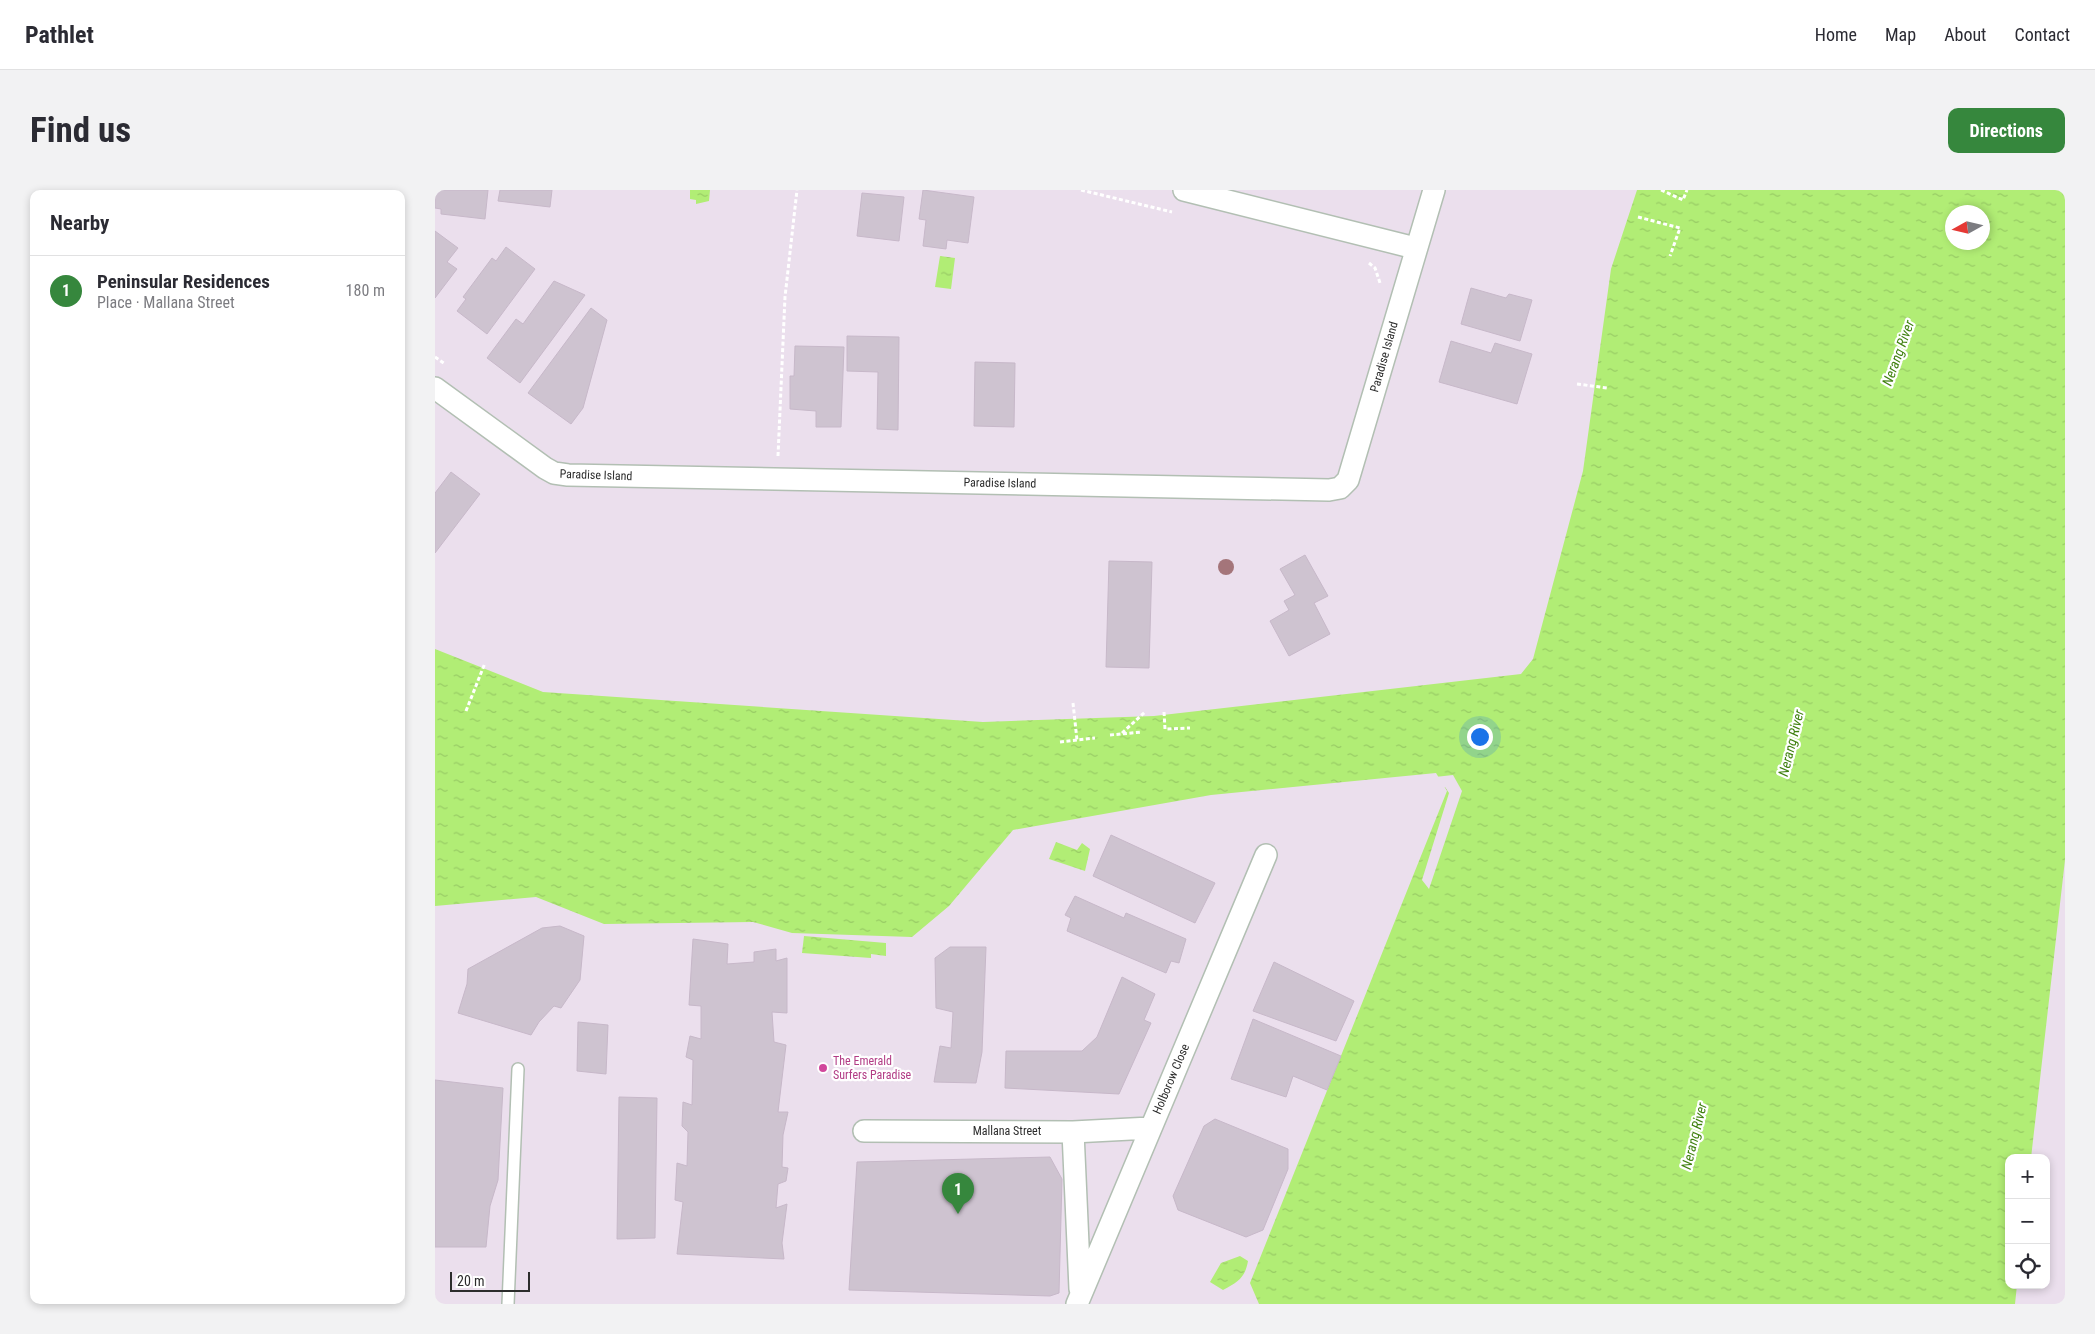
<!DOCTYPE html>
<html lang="en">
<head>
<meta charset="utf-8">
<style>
  body { margin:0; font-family:"Roboto Condensed",sans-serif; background:#f2f2f3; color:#2b2b33 }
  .controls { position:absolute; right:15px; bottom:15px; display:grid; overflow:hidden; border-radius:10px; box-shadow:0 2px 8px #0003 }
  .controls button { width:45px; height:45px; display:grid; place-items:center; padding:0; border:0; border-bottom:1px solid #e1e1e2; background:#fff; color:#2b2b33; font:25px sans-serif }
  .compass { position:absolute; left:1510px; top:15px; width:45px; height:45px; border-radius:50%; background:#fff; box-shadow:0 2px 8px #0003; rotate:262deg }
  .scale { position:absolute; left:15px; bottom:12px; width:80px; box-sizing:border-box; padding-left:5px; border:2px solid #2c2c2c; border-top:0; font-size:14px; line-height:18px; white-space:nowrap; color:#2c2c2c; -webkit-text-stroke:4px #fff; paint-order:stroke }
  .you { position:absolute; left:1044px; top:546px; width:18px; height:18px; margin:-12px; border:4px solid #fff; border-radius:50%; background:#1a73e8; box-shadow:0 0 0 8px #1a73e833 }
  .badge { display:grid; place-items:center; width:32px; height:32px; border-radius:50%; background:#36873d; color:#fff; font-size:16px; font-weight:700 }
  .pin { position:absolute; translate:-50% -41px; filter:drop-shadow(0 1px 2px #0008) }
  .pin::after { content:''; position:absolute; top:26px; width:18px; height:15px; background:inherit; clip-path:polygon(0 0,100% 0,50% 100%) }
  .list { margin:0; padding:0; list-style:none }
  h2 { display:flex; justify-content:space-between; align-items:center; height:65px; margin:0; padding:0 20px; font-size:21px }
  h2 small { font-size:16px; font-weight:400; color:#7c7c81 }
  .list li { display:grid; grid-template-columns:32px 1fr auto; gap:15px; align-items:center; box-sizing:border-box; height:70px; padding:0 20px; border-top:1px solid #e1e1e2 }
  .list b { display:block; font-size:19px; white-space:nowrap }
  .list p { margin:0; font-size:16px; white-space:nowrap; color:#7c7c81 }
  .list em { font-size:16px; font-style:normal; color:#7c7c81 }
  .icon { flex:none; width:28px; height:28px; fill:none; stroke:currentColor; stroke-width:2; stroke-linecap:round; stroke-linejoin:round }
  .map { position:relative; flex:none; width:1630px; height:1114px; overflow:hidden; border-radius:10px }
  header { display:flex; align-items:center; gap:30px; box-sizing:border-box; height:70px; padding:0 25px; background:#fff; border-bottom:1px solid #e1e1e2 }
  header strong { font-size:24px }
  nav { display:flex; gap:28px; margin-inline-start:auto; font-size:18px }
  .intro { display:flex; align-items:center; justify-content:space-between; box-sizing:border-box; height:120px; padding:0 30px }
  h1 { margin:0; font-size:35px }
  .button { padding:12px 22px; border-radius:10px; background:#36873d; color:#fff; font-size:18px; font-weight:700 }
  main { display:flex; gap:30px; padding:0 30px }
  aside { flex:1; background:#fff; border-radius:10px; box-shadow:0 2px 8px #0003 }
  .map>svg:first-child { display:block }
  .water { fill:url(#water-ripples); fill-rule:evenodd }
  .pier { fill:#ebdfed }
  .building { fill:#cec3d0; stroke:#c7b8c9 }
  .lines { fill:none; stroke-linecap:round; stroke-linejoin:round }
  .service-casing { stroke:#b2bfb3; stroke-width:14 }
  .minor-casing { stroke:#b2bfb3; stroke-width:24 }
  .path { stroke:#fff; stroke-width:3; stroke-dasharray:4 2.5; stroke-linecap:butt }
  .service { stroke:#fff; stroke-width:11 }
  .minor { stroke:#fff; stroke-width:21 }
  .tree { fill:#a4757a }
  .hotel-dot { fill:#d1479c; stroke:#fff; stroke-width:2 }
  .labels { text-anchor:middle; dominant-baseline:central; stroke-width:4.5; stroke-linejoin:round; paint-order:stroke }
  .street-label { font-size:12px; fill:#2c2c2c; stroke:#fff }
  .hotel-label { font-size:12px; fill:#b23c85; stroke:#fff; text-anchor:start }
  .water-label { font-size:14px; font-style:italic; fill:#408110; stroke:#fff }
</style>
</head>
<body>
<header>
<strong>Pathlet</strong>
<nav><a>Home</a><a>Map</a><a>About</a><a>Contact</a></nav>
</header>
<div class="intro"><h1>Find us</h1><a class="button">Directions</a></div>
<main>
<aside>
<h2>Nearby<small></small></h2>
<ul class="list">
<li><span class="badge">1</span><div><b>Peninsular Residences</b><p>Place · Mallana Street</p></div><em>180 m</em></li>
</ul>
</aside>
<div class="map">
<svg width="1630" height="1114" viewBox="0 0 1630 1114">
  <defs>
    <pattern id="water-ripples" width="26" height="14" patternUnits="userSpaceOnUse" patternTransform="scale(1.25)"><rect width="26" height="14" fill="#b1ed75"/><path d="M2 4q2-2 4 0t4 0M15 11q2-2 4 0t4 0" fill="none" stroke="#98cb65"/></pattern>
  </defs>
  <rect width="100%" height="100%" fill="#ebdfed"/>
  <path class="water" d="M255,0h20l-1,11 -13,3v-4l-6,-1z
    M1202,0h428v670l-34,298h-22v127h8l-2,19h-756l-9,-21 197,-492 -11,-18 -225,22 -198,35 -64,76 -37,31 -120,-4 -39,-11 -149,2 -68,-27 -101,9v-257l108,43 440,30 171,-6 367,-42 12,-15 50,-188 28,-202zM1518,22h30v30h-30z
    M505,66l15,2 -4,31 -16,-2z
    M621,652l21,8 5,-7 8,6 -5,22 -36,-12z
    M369,746l82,7v13l-15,-2v4l-69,-5z
    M805,1066l8,5c-3,17 -10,21 -25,29l-13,-8 11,-19z"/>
  <path class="pier" d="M1018,585l9,16 -33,98 -7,-9 27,-87 -4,-6 -3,1 -7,-11z"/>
  <path class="building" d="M0,0h53l-3,29 -44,-5v-5l-6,-1z
    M65,0h52l-2,17 -52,-6z
    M488,0l51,7 -6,46 -21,-3 -1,9 -23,-3 3,-26 -7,-1z
    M427,3l42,4 -5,44 -42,-5z
    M0,41l23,17 -11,14 10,7 -22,29z
    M71,57l29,22 -48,65 -30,-23 9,-12 -3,-2 29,-39 4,3z
    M119,91l31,14 -65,88 -33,-25 29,-39 7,5z
    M1036,98l35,10 3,-4 23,6 -12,41 -59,-17z
    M156,118l16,12 -24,88 -12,16 -43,-31z
    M412,146l52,1 -1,93 -21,-1 1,-57 -31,-1z
    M1016,151l40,12 4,-10 37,11 -15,50 -78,-22z
    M360,156l49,1 -3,80h-25v-16l-26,-2v-33h4z
    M540,172l40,1 -1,64 -40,-1z
    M16,282l29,22 -45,59v-60z
    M870,365l23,41 -14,7 16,31 -41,22 -19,-35 19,-11 -5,-9 11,-6 -15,-26z
    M674,371l43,1 -3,106 -43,-1z
    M676,645l104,48 -20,40 -102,-47z
    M640,706l49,22 2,-5 60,26 -7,24 -8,-2 -5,12 -99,-42 4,-13 -6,-3z
    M125,736l24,10 -4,44 -19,28 -7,-2 -15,16 -8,13 -73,-22 9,-29 1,-15 74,-41z
    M258,749l35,5 -1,20 27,-2v-10l22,-3v12l11,-3v55l-15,-1 2,30 12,3 -8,67h10l-5,23 -1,32 6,1 -2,13 -8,3 -2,24 11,-4 -5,39 2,16 -107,-5 6,-52 -8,-2 2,-37 10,3 1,-34 -6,-6 1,-24 9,3 1,-45 -7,-3 4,-21 11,3v-33l-12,-1z
    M515,757h36l-4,105 -6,31 -42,-1 6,-36 11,2 2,-36 -17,-4 -1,-50z
    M839,772l80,39 -18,40 -83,-30z
    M687,787l33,17 -11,26 7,3 -32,71 -114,-6 1,-37h76l15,-14z
    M818,829l88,37 -14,34 -34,-14 -7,21 -55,-18z
    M143,832l30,3 -2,49 -29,-3z
    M0,890l68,8 -5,92 -8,26 -4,41h-51z
    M184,907l38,1 -2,140 -38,1z
    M780,929l73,30v20l-25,61 -17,7 -68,-27 -5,-14 31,-70z
    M615,967l12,22 -3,114 -9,3 -201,-6 8,-128z"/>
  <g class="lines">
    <defs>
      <path id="service" d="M73,1114l10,-235"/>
      <path id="minor" d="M749,0l231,58
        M0,198l110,80 9,5 14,2 761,15 11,-2 8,-8 86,-290
        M429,941l209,1 77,-4
        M638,942l7,157
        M642,1114l189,-449"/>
    </defs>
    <use href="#service" class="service-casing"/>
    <use href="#minor" class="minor-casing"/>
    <path class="path" d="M646,0l91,22
      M1226,0l22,10 4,-10
      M1203,27l42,11 -10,28
      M934,73l6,5 5,15
      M0,167l10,7
      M1142,194l30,4
      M343,266l7,-159 12,-107
      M638,513l4,37
      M31,521l19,-48
      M729,522l1,17 25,-1
      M687,543l23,-21
      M675,545l32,-3
      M625,552l35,-4"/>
    <use href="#service" class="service"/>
    <use href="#minor" class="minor"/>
  </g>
  <circle class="tree" cx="791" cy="377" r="8"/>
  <circle class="hotel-dot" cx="388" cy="878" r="5"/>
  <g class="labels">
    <g class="street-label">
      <text transform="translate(949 167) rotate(-74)">Paradise Island</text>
      <text transform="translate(161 285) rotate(2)">Paradise Island</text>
      <text transform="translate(565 293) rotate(1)">Paradise Island</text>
      <text transform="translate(736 889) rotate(-67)">Holborow Close</text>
      <text x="572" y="941">Mallana Street</text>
    </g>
    <g class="hotel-label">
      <text x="398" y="871">The Emerald<tspan x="398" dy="14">Surfers Paradise</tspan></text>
    </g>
    <g class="water-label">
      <text transform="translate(1463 163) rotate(-70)">Nerang River</text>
      <text transform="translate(1356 553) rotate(-76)">Nerang River</text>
      <text transform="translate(1259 946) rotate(-76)">Nerang River</text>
    </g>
  </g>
</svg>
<div class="controls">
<button>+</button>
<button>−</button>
<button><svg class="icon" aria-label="locate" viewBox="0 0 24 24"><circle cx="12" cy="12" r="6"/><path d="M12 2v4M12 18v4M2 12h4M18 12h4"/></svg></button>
</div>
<svg class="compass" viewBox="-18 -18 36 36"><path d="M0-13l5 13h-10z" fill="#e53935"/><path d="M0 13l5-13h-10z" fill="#7c7c81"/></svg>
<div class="scale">20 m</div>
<div class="you"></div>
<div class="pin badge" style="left:523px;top:1024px">1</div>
</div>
</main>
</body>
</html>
